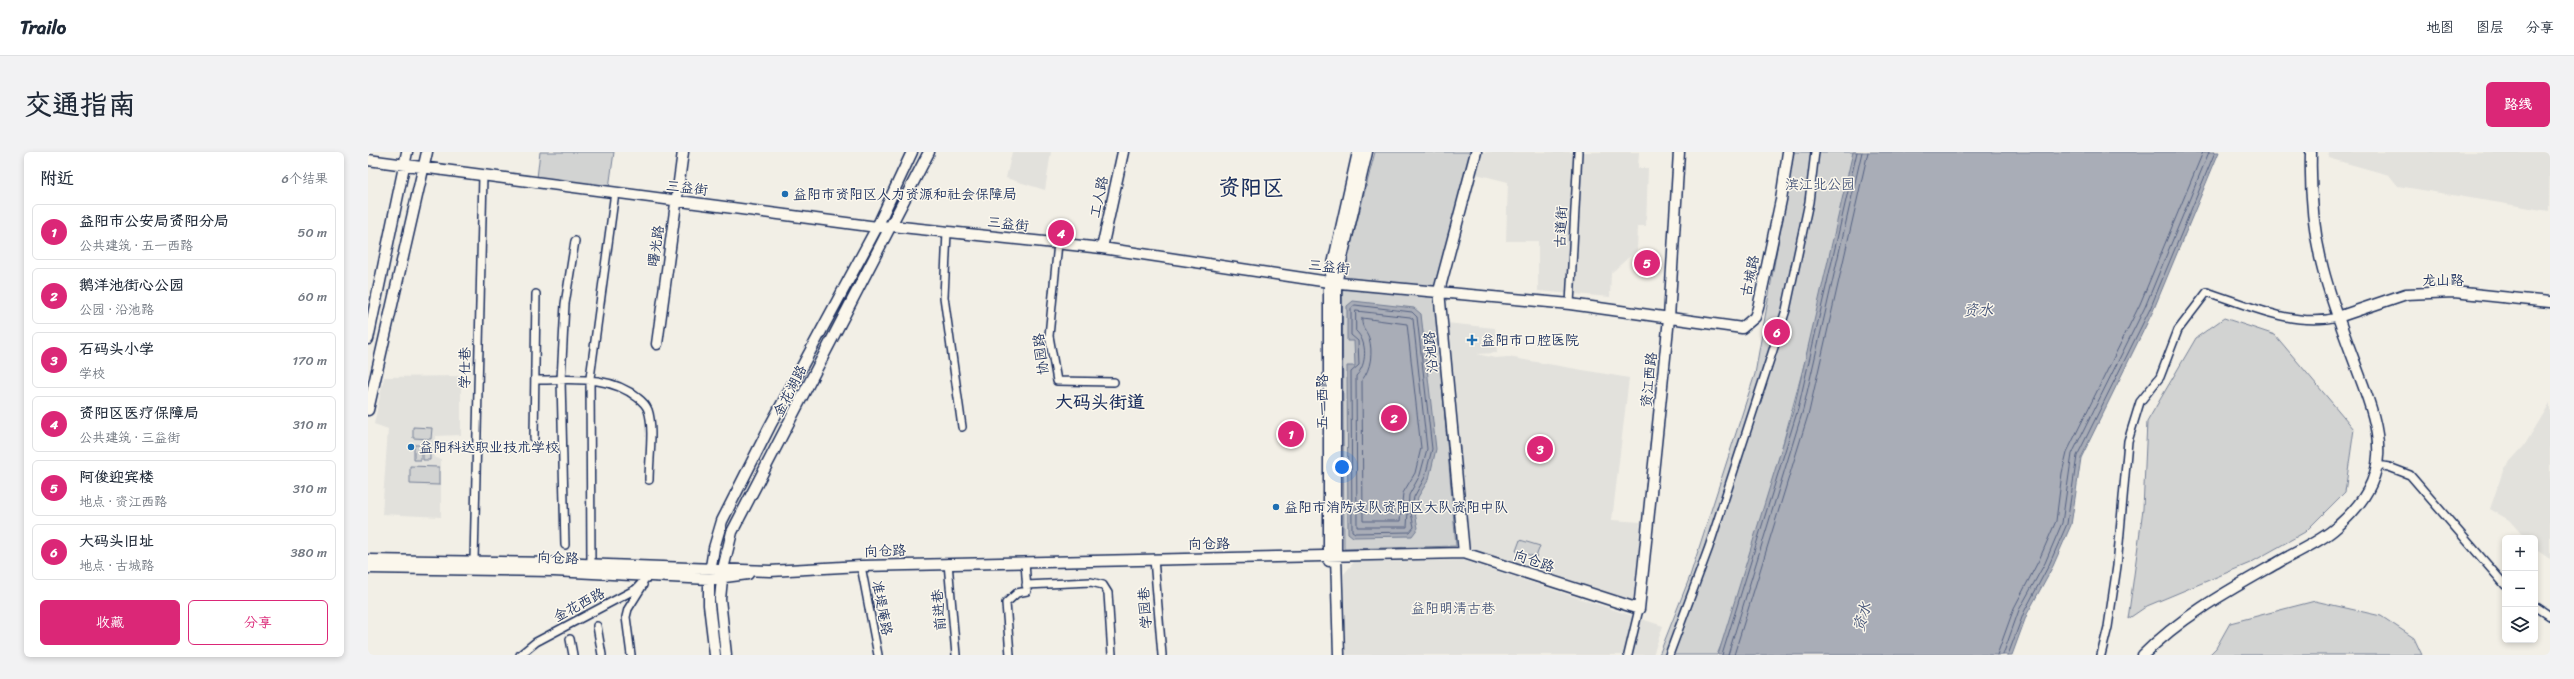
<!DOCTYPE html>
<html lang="zh">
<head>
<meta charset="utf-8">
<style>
  body { margin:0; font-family:Sriracha,"LXGW WenKai TC",sans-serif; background:#f2f2f3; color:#1f2937 }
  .controls { position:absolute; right:12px; bottom:12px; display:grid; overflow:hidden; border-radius:6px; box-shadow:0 2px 6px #0003 }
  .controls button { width:36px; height:36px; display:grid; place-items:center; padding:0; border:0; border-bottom:1px solid #e0e1e3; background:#fff; color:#1f2937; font:20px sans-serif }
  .you { position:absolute; left:974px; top:315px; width:14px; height:14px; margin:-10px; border:3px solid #fff; border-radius:50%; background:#1a73e8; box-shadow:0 0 0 6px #1a73e833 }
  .badge { display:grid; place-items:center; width:26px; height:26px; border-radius:50%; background:#db2777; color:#fff; font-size:13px; font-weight:700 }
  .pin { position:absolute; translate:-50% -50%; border:2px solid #fff; box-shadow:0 1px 4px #0006 }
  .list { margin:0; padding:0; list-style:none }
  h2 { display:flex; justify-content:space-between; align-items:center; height:52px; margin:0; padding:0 16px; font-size:17px }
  h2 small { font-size:13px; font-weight:400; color:#747a83 }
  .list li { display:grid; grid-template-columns:26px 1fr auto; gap:12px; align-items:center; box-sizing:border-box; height:56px; margin:0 8px 8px; padding:0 8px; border:1px solid #e0e1e3; border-radius:6px }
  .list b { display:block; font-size:15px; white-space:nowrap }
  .list p { margin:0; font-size:13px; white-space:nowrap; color:#747a83 }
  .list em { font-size:13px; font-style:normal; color:#747a83 }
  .actions { display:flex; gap:8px; padding:12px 16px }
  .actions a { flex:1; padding:9px 0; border:1px solid #db2777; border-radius:6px; text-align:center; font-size:14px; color:#db2777 }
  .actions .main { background:#db2777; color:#fff }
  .icon { flex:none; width:22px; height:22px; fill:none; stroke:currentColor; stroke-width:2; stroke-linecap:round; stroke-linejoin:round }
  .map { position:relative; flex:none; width:2182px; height:503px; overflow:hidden; border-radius:6px }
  header { display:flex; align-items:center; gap:24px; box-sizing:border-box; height:56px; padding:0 20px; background:#fff; border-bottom:1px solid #e0e1e3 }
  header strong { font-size:19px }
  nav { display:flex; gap:22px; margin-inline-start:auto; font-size:14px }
  .intro { display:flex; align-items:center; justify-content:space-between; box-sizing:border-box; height:96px; padding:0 24px }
  h1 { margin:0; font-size:28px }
  .button { padding:10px 18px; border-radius:6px; background:#db2777; color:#fff; font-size:14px; font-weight:700 }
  main { display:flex; gap:24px; padding:0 24px }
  aside { flex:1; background:#fff; border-radius:6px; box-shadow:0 2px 6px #0003 }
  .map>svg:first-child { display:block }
  .built { fill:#e2e1dc }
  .green { fill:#d2d3d2; stroke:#768198 }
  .water { fill:#a9adb7; stroke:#707b93 }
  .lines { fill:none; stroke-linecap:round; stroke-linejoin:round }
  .shore { stroke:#546182; stroke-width:1 }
  .street-casing { stroke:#1b2f5e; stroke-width:10 }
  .secondary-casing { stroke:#1b2f5e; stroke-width:13 }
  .street { stroke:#fbf7ec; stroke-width:7 }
  .secondary { stroke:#fbf7ec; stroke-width:10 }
  .poi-dot { fill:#1f6fb2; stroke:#fbf7ec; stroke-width:1.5 }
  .labels { text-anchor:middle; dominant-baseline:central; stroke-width:3; stroke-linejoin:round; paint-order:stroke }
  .park-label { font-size:14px; fill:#49587b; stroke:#fbf7ec }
  .street-label { font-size:14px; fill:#1b2f5e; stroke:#fbf7ec }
  .poi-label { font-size:14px; fill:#1b2f5e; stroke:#fbf7ec; text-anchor:start }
  .water-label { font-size:15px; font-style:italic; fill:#465579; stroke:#fbf7ec }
  .district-label { font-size:18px; font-weight:bold; fill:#1b2f5e; stroke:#fbf7ec }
  .town-label { font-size:22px; font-weight:bold; fill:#1b2f5e; stroke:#fbf7ec }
</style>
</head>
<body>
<header>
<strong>Trailo</strong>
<nav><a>地图</a><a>图层</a><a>分享</a></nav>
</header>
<div class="intro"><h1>交通指南</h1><a class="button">路线</a></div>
<main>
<aside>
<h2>附近<small>6个结果</small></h2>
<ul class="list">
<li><span class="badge">1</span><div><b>益阳市公安局资阳分局</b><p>公共建筑 · 五一西路</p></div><em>50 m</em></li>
<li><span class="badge">2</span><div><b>鹅洋池街心公园</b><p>公园 · 沿池路</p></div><em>60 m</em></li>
<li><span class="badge">3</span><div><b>石码头小学</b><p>学校</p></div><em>170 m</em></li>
<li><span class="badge">4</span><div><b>资阳区医疗保障局</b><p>公共建筑 · 三益街</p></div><em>310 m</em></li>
<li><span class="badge">5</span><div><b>阿俊迎宾楼</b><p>地点 · 资江西路</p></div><em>310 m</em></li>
<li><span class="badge">6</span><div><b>大码头旧址</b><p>地点 · 古城路</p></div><em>380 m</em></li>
</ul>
<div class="actions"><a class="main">收藏</a><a>分享</a></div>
</aside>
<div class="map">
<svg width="2182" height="503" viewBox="0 0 2182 503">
  <rect width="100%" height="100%" fill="#f2efe6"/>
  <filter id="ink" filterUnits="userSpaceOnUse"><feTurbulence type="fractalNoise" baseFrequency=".025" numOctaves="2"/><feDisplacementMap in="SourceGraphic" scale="8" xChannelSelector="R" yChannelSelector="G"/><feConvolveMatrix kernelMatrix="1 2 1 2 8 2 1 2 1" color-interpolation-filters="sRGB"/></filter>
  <g filter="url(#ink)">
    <path class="built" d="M644,0h39l-6,38 -39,-12z
      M1114,0h157l-1,16h10l-2,58h-8l-1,24 -26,23 -1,24 -72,-6v-50h-32l2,-59 -32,-8z
      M1961,0h221l-1,59 -151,-25 -9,-11 -61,-17z
      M1078,171l49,5 2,25 -20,1 18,4 13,-1 121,21 -17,142 29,2 -8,81 -165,-53z
      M93,224v59l-26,1v22l6,1v58l-59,-3 6,-85 -14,-5 10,-47z
      M2182,251v156l-15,-10v-11h-10l-16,-18 -19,-11 14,-41 20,-22z
      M1095,408l200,66 -10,29h-308l-1,-81 10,-12z"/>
    <path class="green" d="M172,0h74l-5,36 -72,-10z
      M1007,0h96l-37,139 22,255 -112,3 -2,-270z
      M1426,0h67l-117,437 -27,66h-58l30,-76 66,-205z
      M1856,166l51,17 79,94 -9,63 -40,40 -55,31 -103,43 -19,13 15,-110 4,-87 49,-84z
      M45,275l19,1 -1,11 -18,-1z
      M55,292h7v16h-7z
      M46,293h7v15h-7z
      M42,314l29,1v18l-29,-1z
      M1152,388l20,6 -4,11 -20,-6z
      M1947,449l66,15 33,22 8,17h-213l7,-7 14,-25z"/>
    <path class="water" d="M1485,0h366l-66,159 -72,147 -10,67 -18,41 -26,48 -15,41h-294l76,-247z
      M985,149l61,7 7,6 15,135 -7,30 -11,18 -3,16 3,15 -6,8 -59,1 -5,-4 -1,-167h8l-1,-25h-7v-35z"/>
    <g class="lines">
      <path class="shore" d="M987,153l57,7 5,5 15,132 -7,28 -11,20 -3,16 3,14 -4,5 -55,1 -3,-2 -1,-159 8,-7 -1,-24 -7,-6v-26z
        M988,159l54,6 3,2 14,130 -7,26 -11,20 -2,32h-50l-1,-151c11,-11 12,-34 0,-45z
        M994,166l45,6 14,124 -6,25 -12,20 -3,28h-37l-1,-141c9,-11 11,-28 7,-42 -3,-9 -8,-10 -7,-20z
        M1354,503l76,-246 59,-257
        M1360,503l75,-245 59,-258
        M1366,503l75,-243 59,-260
        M1629,503l17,-47 25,-48 17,-39 6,-48 5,-21 73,-148 63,-152
        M1635,503l16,-45 26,-47 17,-40 10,-69 73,-147 64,-155
        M1640,503l16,-43 25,-47 18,-41 10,-68 73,-147 65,-157"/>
      <defs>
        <path id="street" d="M579,80l-3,65 18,130
          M690,91l-9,93 8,45 57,1
          M1202,152l8,-152
          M167,228c35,0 74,-6 103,18 4,3 8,7 10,12 6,17 1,51 1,70
          M166,286l2,-144
          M2009,313l12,2 21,8 95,110
          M197,393l-4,-165 4,-76 10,-63
          M786,407l8,96
          M106,409l9,-386
          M580,411l8,92
          M223,412l-1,-186 25,-186
          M493,414l17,89
          M658,433l65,-3 12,3 5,8 4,62
          M2167,454l15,10
          M229,474l5,29
          M202,487l3,16
          M152,503l16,-13 100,-53 12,-13
          M263,503l-5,-38 2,-8 15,-24
          M642,503l-4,-52 11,-10 10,-2 -2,-29
          M1260,503l11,-46
          M1301,503l40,-108 77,-237 23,-108 6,-50
          M1733,503l7,-28 9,-61 11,-125 12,-39 20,-25 18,-47 29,-38c41,13 87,36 131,25"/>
        <path id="secondary" d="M0,8l509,67 15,-1 210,22 227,34 241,22 172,24 13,-11 3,-9 23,-108 7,-48
          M734,96l21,-96
          M1970,165l68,-23 48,-2 96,10
          M0,187l39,-187
          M289,192l26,-192
          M0,258l59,-258
          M1096,401l-25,-262 37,-139
          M0,408l187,3 215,8 91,-5 603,-13 175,56 30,-291 10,-166
          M961,409v-279l29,-130
          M0,416l186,3 155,8 39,-5
          M347,503l-6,-50v-26l5,-31 8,-27 48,-95 107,-199 35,-75
          M358,503l-6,-56 3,-30 9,-37 197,-380
          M971,503l-3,-99v-273l31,-131
          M1775,503c40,-40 87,-65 136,-93 19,-11 43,-21 59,-36 56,-49 44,-91 21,-152 -13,-35 -27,-70 -36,-105 -10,-38 -13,-78 -12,-117"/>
      </defs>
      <use href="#street" class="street-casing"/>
      <use href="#secondary" class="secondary-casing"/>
      <use href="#street" class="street"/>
      <use href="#secondary" class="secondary"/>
    </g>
  </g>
  <g class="poi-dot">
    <circle cx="417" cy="42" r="4"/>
    <path d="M1102 182h4v4h4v4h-4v4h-4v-4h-4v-4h4z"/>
    <circle cx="43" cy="295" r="4"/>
    <circle cx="908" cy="355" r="4"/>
  </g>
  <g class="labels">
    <g class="park-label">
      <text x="1452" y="32">滨江北公园</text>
      <text x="1085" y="456">益阳明清古巷</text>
    </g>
    <g class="street-label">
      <text transform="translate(319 36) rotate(7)">三益街</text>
      <text transform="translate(731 45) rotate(-78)">工人路</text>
      <text transform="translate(640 72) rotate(6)">三益街</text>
      <text transform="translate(1193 75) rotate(-87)">古道街</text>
      <text transform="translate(288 94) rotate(-82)">曙光路</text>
      <text transform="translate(961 115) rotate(6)">三益街</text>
      <text transform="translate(1382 124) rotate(-78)">古城路</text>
      <text x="2075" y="128">龙山路</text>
      <text transform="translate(1063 200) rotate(-95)">沿池路</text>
      <text transform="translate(673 202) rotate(-97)">协园路</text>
      <text transform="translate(97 216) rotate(-89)">学仕巷</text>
      <text transform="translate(1281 228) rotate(-84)">资江西路</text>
      <text transform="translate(422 239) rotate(-63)">金花湖路</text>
      <text transform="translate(954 250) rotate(-90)">五一西路</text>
      <text transform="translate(841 392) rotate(-1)">向仓路</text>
      <text transform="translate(517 399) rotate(-2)">向仓路</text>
      <text transform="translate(190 406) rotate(2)">向仓路</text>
      <text transform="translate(1166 409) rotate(18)">向仓路</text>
      <text transform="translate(211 453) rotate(-28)">金花西路</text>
      <text transform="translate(514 456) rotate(79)">准堤庵路</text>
      <text transform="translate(777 456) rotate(-94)">学园巷</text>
      <text transform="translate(571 458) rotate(-95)">前进巷</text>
    </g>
    <g class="poi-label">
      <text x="425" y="42">益阳市资阳区人力资源和社会保障局</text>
      <text x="1113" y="188">益阳市口腔医院</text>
      <text x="51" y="295">益阳科达职业技术学校</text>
      <text x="916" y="355">益阳市消防支队资阳区大队资阳中队</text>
    </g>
    <g class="water-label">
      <text x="1610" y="158">资水</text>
      <text transform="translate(1494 465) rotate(-73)">资水</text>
    </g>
    <g class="district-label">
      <text x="732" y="250">大码头街道</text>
    </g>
    <g class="town-label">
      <text x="883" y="35">资阳区</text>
    </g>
  </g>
</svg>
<div class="controls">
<button>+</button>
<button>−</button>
<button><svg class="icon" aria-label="layers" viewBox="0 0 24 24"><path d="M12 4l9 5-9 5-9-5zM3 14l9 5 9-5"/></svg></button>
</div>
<div class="you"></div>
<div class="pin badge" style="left:923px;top:282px">1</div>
<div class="pin badge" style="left:1026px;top:266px">2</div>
<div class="pin badge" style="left:1172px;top:297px">3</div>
<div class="pin badge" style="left:693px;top:81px">4</div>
<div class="pin badge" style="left:1279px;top:111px">5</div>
<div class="pin badge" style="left:1409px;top:180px">6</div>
</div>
</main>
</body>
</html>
